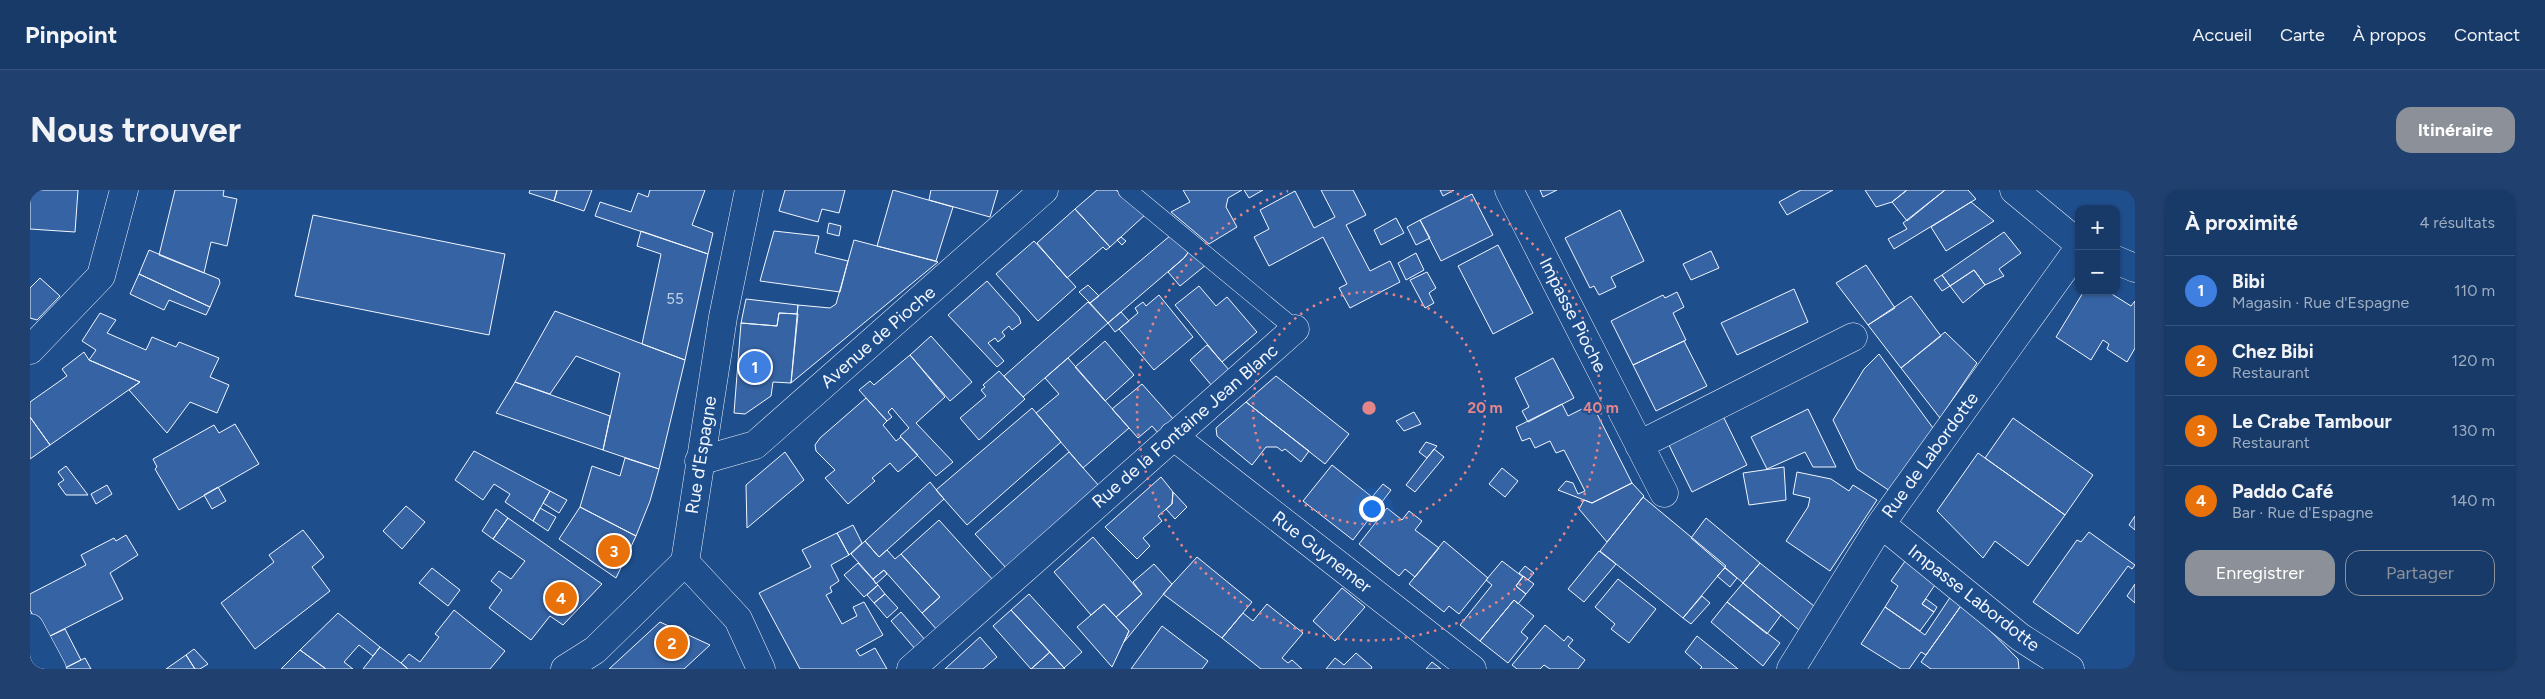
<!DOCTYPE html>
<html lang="fr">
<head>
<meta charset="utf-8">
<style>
  body { margin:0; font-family:Figtree,sans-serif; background:#20416f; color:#f1f3f6 }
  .controls { position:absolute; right:15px; top:15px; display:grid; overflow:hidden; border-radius:10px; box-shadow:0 1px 4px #0004 }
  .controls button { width:45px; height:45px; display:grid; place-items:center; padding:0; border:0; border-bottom:1px solid #36547d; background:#173a69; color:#f1f3f6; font:25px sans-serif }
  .you { position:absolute; left:1341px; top:318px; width:18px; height:18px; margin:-12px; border:4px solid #fff; border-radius:50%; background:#1a73e8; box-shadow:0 0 0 8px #1a73e833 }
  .badge { display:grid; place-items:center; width:32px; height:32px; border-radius:50%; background:#8c9099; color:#fff; font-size:16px; font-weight:700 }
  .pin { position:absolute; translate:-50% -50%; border:2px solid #fff; box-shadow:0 1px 5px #0006 }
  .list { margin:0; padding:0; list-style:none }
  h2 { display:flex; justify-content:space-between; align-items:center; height:65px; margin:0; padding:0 20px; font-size:21px }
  h2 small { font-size:16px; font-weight:400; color:#9eadc0 }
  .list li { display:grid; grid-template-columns:32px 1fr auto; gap:15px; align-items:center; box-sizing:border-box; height:70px; padding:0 20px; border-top:1px solid #36547d }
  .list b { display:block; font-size:19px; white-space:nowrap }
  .list p { margin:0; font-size:16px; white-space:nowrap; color:#9eadc0 }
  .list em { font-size:16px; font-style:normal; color:#9eadc0 }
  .actions { display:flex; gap:10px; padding:15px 20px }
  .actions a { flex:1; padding:11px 0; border:1px solid #8c9099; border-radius:15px; text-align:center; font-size:18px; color:#8c9099 }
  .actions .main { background:#8c9099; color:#fff }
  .map { position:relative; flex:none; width:2105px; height:479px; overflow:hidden; border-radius:15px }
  header { display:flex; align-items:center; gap:30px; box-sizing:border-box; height:70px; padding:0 25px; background:#173a69; border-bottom:1px solid #36547d }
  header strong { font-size:24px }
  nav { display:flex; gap:28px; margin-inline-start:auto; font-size:18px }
  .intro { display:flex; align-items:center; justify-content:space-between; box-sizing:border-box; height:120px; padding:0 30px }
  h1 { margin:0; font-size:35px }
  .button { padding:12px 22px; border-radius:15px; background:#8c9099; color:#fff; font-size:18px; font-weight:700 }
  main { display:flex; gap:30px; padding:0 30px }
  aside { flex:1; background:#173a69; border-radius:15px; box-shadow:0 1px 4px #0004 }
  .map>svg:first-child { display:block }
  .building { fill:#3563a3; stroke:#f2f6ff }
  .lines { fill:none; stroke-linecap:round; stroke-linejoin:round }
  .service-casing { stroke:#f2f6ff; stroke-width:19 }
  .minor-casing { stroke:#f2f6ff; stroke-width:29 }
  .service { stroke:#1f4e8c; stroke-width:18 }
  .minor { stroke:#1f4e8c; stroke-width:28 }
  .ring { fill:none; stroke:#e38589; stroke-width:2.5; stroke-dasharray:2.5 5 }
  .labels { text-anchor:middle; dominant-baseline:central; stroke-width:4; stroke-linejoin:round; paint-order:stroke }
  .number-label { font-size:15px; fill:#c3d1e8 }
  .street-label { font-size:18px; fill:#f2f6ff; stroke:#1f4e8c }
  .centre { fill:#e38589; stroke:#1f4e8c; stroke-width:2.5 }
  .ring-label { font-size:15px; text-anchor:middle; font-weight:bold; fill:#e38589; stroke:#1f4e8c; stroke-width:4; stroke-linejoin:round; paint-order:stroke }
</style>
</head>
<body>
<header>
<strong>Pinpoint</strong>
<nav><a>Accueil</a><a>Carte</a><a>À propos</a><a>Contact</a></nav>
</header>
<div class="intro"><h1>Nous trouver</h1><a class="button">Itinéraire</a></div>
<main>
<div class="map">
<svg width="2105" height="479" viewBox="0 0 2105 479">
  <rect width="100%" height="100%" fill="#1f4e8c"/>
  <path class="building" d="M0,0h48l-3,42 -45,-3z
    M145,0h49l-1,6 14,3 -10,47 -16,-4 -7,31 -45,-18z
    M500,0h26l1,1 -3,10 -25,-8z
    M562,0l-8,21 -30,-10 3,-11z
    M620,0h55l-13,35 21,8 -5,21 -113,-38 5,-14 31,10 7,-19 10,4z
    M755,0h60l-6,23 -17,-4 -4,13 -39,-11z
    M863,0l60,17 -17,54 -59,-15z
    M901,0h67l-8,27 -61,-17z
    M1067,0h19l30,24 -36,33 -35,-38z
    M1153,0h59l-14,8 -2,9 11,20 -28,17 -38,-32 19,-10z
    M1214,0h19l-14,8z
    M1291,0h32l13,25 -20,10 24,46 20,-10 10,21 -50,26 -11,-20 8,-4 -24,-47 -54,29 -15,-29 15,-8 -9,-19 35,-19 19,37 21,-11z
    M1410,0h14l-11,6z
    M1510,0h17l-14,7z
    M1771,0h32l-46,25 -8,-13z
    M1835,0h42l-15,12 -16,5z
    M1877,0h38l-38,31 -15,-19z
    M1915,0h23l8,9 -82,50 -6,-10 19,-10 -4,-6z
    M1442,4l21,41 -52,26 -21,-41z
    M1941,12l23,19 -48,30 -15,-24z
    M1045,19l35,38 -4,3 -3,-3 -36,31 -30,-35z
    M1590,20l24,51 -33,16 5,10 -17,8 -5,-9 -4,2 -25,-50z
    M283,25l192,39 -16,81 -194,-39z
    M1366,28l8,15 -23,12 -7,-15z
    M1390,30l10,18 -14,7 -9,-18z
    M799,33l12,3 -2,10 -12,-3z
    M611,41l67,23 -23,106 -43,-16 19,-90 -24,-8z
    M744,41l45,5 -4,17 33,8 -8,31 -80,-11z
    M1974,42l17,21 -22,16 5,7 -19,9 -11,-15 -24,16 -8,-11z
    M1141,45l19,15 -6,8 -76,65 -18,-20z
    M1091,47l5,4 -4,4 -5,-5z
    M824,50l84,22 -147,121 7,-78 32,3 6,-4z
    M1004,51l42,46 -38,34 -42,-47z
    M1468,55l35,68 -40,21 -35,-68z
    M119,60l70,29 1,4 -10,24 -71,-33z
    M1160,60l17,14 -27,22 -12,-14 16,-14z
    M1681,61l8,17 -28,12 -8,-16z
    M1386,63l8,17 -18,10 -8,-17z
    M1836,75l29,43 -27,17 -32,-42z
    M1944,80l11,15 -22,18 -13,-17z
    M1397,82l9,16 -7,5 5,10 -9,5 -15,-28z
    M109,84l71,33 -4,8 -37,-15 -5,10 -34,-16z
    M1912,85l8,11 -8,5 -8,-11z
    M10,88l20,18 -23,24 -7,-2v-30z
    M957,91l32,36 2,6 -9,7 -3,-4 -7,6 3,4 -7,6 -3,-4 -7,5 16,18 -7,6 -49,-52z
    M1058,95l11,11 -9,7 -11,-11z
    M1169,96l17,20 11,-9 30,35 -35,30 -47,-57z
    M1764,99l14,33 -71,33 -16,-32z
    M2054,101h23l24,15 4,-5v47l-8,14 -20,-13 2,-5 -6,-4 -12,20 -35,-23z
    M1647,102l7,15 -11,6 13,27 -53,25 -22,-44 52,-26 2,3z
    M1129,105l34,42 -39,33 -35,-41 19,-16 -3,-5 8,-6 3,4z
    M1881,106l30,40 -40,32 -33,-43z
    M716,109l52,6 -1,9 -18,-1 -2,13 -36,-3z
    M1058,112l20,21 -85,74 -19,-21z
    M525,121l130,49 -26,109 -56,-19 17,-77 -44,-17 -26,38 -35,-12z
    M1091,122l8,9 -14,11 -7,-9z
    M70,123l16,7 -9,13 39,17 6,-13 24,10 3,-5 40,16 -9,19 19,8 -12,28 -27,-11 -23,31 -38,-43 11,-8 -51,-22 7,-10 -14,-9z
    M749,123l19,1 -7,69 -18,-1 -2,14 -26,18 -11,-1 7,-90 36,3z
    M1915,142l32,31 -37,55 -39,-50z
    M901,146l41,46 -22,19 -40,-46z
    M1075,151l29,34 -29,26 -30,-34z
    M1654,151l23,45 -51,25 -23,-46z
    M1177,155l23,26 -17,16 -23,-27z
    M54,162l5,8 51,22 -90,63 -20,-28v-15l37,-26 -5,-7z
    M1849,164l54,74 -43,63 -33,-22 -24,-49 31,-51z
    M880,165l35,42 -29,26 37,39 -17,14 -36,-40 9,-8 -17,-20 -4,4 4,5 -5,4 -28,-31 11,-9 4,4z
    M1038,168l61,70 -46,40 -47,-55 23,-19 -14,-16z
    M1523,168l21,40 -46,24 -6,-11 7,-4 -14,-29z
    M969,181l26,28 -46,41 -19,-22 26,-22 -5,-6 4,-3 -2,-2z
    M1246,186l73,58 -24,30 -79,-62z
    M485,192l95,34 -7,34 -107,-37z
    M1112,194l33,37 -16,13 -7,-8 -14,12 -26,-29z
    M836,208l21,23 -4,4 13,16 5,-4 17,18 -20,17 -8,-9 -18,15 3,3 -27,23 -23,-26 10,-8 -19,-19 -1,-6 5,-7z
    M1216,212l63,49 -8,11 -16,-13 -3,2 -5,-4h-11l-14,18 -35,-29 -1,-8z
    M1532,214l6,12 24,-12 40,79 -40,20 -34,-13 8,-9 7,2 5,11 7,-3 -21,-41 -8,3 -6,-12 -15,7 -5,-10 -8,3 -6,-14z
    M1002,218l29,34 -94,83 -31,-35z
    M1778,219l28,58h-23l-8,-15 -38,17 -16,-32z
    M1384,222l7,12 -17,7 -8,-10z
    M1691,222l26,53 -55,27 -26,-53z
    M0,227l20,28 -20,14z
    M1983,228l80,57 -28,40 -80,-57z
    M205,234l24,40 -80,46 -24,-41 2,-2 -4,-8 61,-34 5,8z
    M1396,252l11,4 -10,12 -8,-6z
    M1404,259l10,8 -29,35 -9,-7z
    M444,261l76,40 -17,30 -28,-19 5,-8 -16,-10 -11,16 -28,-20z
    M755,262l19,28 -57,48 -1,-43z
    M1039,262l31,35 -93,82 -32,-35z
    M1948,263l87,62 -37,51 -33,-25 -12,17 -46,-47z
    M595,268l34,11 -9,32 -14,35 -56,-29 12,-41 28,10z
    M1302,275l40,32 11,-13 8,6 -38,50 -50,-39z
    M36,276l22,29h-22l-8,-11 6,-4 -6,-8z
    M1754,277l2,33 -37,5 -6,-32z
    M1472,278l16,13 -13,16 -16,-13z
    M1767,282l34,7 18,12 4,-6 24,15 -47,71 -44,-30 22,-34 2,-9 -17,-4z
    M1131,287l12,15 -1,12 -14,12 4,5 -19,17 7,8 -13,13 -32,-32z
    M900,292l14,17 -65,58 -14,-16z
    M1602,293l12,13 -37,46 -28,-33 5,-9 8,3z
    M77,295l5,9 -16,10 -5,-10z
    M188,297l8,14 -14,8 -8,-14z
    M520,301l17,9 -8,13 -16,-10z
    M1143,302l14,15 -12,12 -9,-10 6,-5z
    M1613,307l83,69 -43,52 -83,-67z
    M376,316l19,16 -23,27 -19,-18z
    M550,317l56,29 -20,42 -57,-39z
    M510,318l16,9 -8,14 -15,-10z
    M1357,318l15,12 7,-9 13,10 -7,9 24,18 -24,29 -10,-8 -6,7 -40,-32z
    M466,319l12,9 -15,21 -11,-8z
    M2105,326v14l-6,-5z
    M478,328l94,66 -39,41 -13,-9 -19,24 -42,-32 13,-18 -11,-9 8,-10 12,8 14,-18 -32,-22z
    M1676,328l54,45 -17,20 -52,-45z
    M909,330l55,61 -56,50 -16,-18 18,-16 -39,-43z
    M823,335l9,18 -13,12 -12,-22z
    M273,340l21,27 -12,10 18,24 -75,58 -34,-46 53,-41 -5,-7z
    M2059,342l46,33 -3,4 -4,-3 -50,68 -45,-32 44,-62 4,2z
    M807,343l12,22 -18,10 8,16 -9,6 2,5 -6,3 16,29 15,-8 -4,-9 11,-5 19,33 -27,15 4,6 15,-8 12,21h-87l-41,-76 52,-26 -9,-17z
    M96,345l12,20 -28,18 13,26 -77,39 -16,-28v-16l56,-29 -5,-10 33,-17 2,3z
    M1063,347l49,57 -26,23 -12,-13 -13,11 -37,-43z
    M835,351l14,16 8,-7 8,9 6,-5 39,43 -18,16 -38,-43 -11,9 -22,-25z
    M1414,351l44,37 -29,36 -10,-8 -5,6 -35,-28z
    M1569,361l17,13 -32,38 -16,-13z
    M1167,367l55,45 -30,36 -59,-44z
    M1878,367l31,22 -17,25 12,8 -14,19 -35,-24 13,-21 -7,-5z
    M1472,371l21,16 -7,9 10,8 -8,10 -4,-4 -34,41 -20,-16 32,-40 -6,-5z
    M828,373l20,22 -14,12 -20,-22z
    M1730,373l54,43 -15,24 -56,-47z
    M1124,374l18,20 -48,58 5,-11 -13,-14 26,-23 -9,-12z
    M1495,376l9,7 -6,7 -9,-7z
    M402,378l28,22 -12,16 -29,-23z
    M1695,378l12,10 -7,9 -13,-11z
    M854,380l3,4 -11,10 -3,-5z
    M1493,386l11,8 -8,10 -10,-8z
    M1588,389l38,30 -27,34 -18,-14 4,-5 -20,-17z
    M1713,393l38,32 -14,19 -40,-32z
    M2105,394v19l-8,-7z
    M848,395l7,9 -11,9 -7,-8z
    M1312,398l23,19 -30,34 -22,-20z
    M1923,403l10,10 -37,52 -5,-3 -12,17h-8l-40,-25 24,-37 40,28z
    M855,404l13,14 -11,10 -13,-15z
    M999,404l53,58 -18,16 -53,-58z
    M1672,406l8,7 -19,21 -8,-6z
    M1896,409l11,8 -3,5 -12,-8z
    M1484,410l20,16 -13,16 7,6 -20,25 -28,-22z
    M1697,412l53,41 -17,23 -52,-44z
    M1933,413l55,56 1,10h-88l-10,-7z
    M1074,414l25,27 -17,36 -35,-40z
    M1237,414l36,29 -21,25 6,5 4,-3 10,9h-41l-39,-31 21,-25 10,8z
    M424,420l51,41 -15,18h-82l-7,-6 8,-9 11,8 19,-25 -4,-3z
    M981,420l39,42 -19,17 -38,-43z
    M871,422l25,29 -10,9 -25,-29z
    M308,423l42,34 -7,9 -14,-11 -15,17 9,7h-27l-26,-19z
    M630,432l50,23 -26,24h-75z
    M1515,435l19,16 4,-5 5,4 -5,6 17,14 -7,9h-28l-6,-4 -4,4h-23l-5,-4z
    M1132,436l46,35 -6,8h-71z
    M35,439l16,31 -18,9 -17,-31z
    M1667,446l41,33h-38l2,-2 -17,-15z
    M950,447l17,20 -14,12h-38z
    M350,457l21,16 7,6h-45z
    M164,459l14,15 -8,5h-5l-9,-14z
    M270,460l26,19h-45z
    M1020,462l15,17h-34z
    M1326,463l16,14 -1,2h-45l9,-11 9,7z
    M156,465l9,14h-29z
    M55,468l6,11h-28z
    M1402,472l9,7h-15z"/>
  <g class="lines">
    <defs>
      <path id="service" d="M1097,0l168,139"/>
      <path id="minor" d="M1479,0l155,303
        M1984,0l65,54
        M2086,70l19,8
        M0,160l71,-74 23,-86
        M1143,246l299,233
        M1609,255l214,-108
        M669,271l56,-16 289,-255
        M1851,334l139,113 50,32
        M655,372l53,57 23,50
        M0,438l22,41
        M535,479l30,-19 90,-88 38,-245 26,-127
        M881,479l384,-340
        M1761,479l90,-145 198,-276"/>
    </defs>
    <use href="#service" class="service-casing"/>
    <use href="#minor" class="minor-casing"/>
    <use href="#service" class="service"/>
    <use href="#minor" class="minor"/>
  </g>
  <g class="ring">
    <circle cx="1339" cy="218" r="116"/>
    <path d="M1420 1A232 232 0 1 1 1258 1"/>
  </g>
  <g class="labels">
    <g class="number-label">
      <text x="645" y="109">55</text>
    </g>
    <g class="street-label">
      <text transform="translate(1543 125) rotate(63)">Impasse Pioche</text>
      <text transform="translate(848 147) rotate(-41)">Avenue de Pioche</text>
      <text transform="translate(1155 236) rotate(-41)">Rue de la Fontaine Jean Blanc</text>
      <text transform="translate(671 265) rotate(-81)">Rue d'Espagne</text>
      <text transform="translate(1900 265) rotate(-54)">Rue de Labordotte</text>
      <text transform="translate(1292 362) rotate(38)">Rue Guynemer</text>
      <text transform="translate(1944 408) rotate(38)">Impasse Labordotte</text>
    </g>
  </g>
  <circle cx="1339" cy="218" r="8" class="centre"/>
  <g class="ring-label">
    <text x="1455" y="223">20 m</text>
    <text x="1571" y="223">40 m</text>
  </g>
</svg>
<div class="controls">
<button>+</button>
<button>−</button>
</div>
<div class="you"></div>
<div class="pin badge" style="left:725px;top:177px;background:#3f7fe0">1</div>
<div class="pin badge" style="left:642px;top:453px;background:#e8710a">2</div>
<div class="pin badge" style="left:584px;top:361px;background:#e8710a">3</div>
<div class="pin badge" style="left:531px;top:408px;background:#e8710a">4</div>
</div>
<aside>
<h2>À proximité<small>4 résultats</small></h2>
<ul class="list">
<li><span class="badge" style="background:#3f7fe0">1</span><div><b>Bibi</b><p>Magasin · Rue d'Espagne</p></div><em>110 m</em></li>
<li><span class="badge" style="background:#e8710a">2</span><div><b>Chez Bibi</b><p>Restaurant</p></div><em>120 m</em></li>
<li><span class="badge" style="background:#e8710a">3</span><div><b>Le Crabe Tambour</b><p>Restaurant</p></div><em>130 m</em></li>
<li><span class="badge" style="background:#e8710a">4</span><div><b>Paddo Café</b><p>Bar · Rue d'Espagne</p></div><em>140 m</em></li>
</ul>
<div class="actions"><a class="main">Enregistrer</a><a>Partager</a></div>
</aside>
</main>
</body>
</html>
